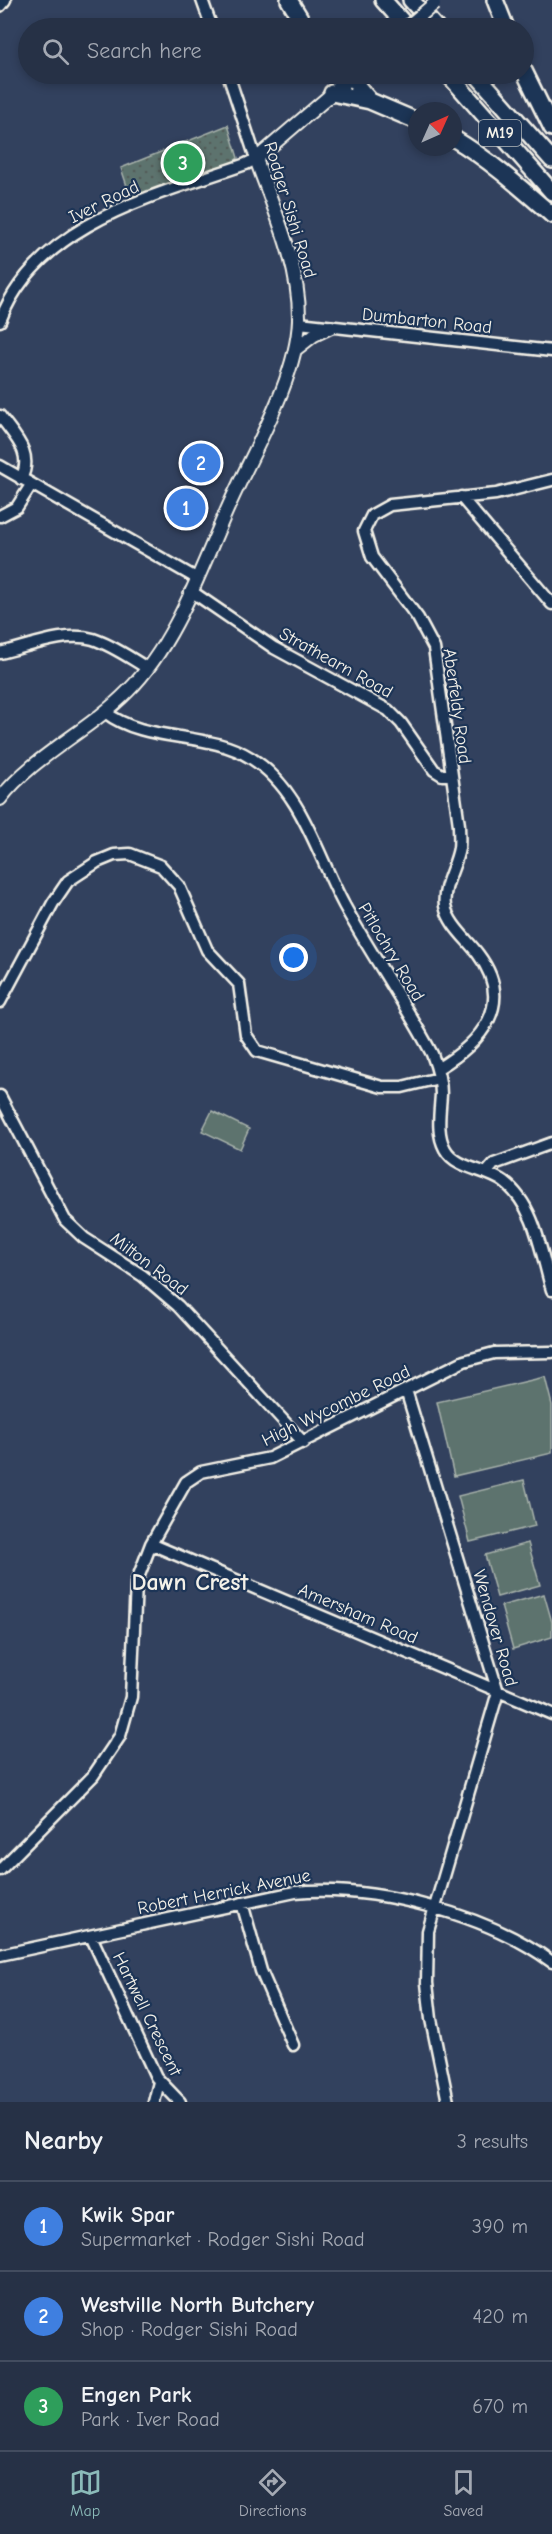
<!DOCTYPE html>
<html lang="en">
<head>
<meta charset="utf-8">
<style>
  body { margin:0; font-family:"Comic Neue",sans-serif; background:#323d51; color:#f1f3f6 }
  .compass { position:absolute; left:408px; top:102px; width:54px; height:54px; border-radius:50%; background:#263146; box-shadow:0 3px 9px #0003; rotate:45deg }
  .you { position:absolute; left:294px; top:958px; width:21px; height:21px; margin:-15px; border:4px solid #fff; border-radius:50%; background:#1a73e8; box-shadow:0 0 0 9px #1a73e833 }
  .badge { display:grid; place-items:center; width:39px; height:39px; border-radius:50%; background:#8bbbb9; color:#fff; font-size:20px; font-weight:700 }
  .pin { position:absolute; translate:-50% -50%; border:3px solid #fff; box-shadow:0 2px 6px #0006 }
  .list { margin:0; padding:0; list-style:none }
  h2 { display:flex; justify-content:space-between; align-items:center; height:78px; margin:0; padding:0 24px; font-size:26px }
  h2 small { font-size:20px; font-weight:400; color:#a4a9b3 }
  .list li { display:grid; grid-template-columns:39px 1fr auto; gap:18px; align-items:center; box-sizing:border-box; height:90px; padding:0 24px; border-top:2px solid #424c5f }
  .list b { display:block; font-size:22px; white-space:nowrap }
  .list p { margin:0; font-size:20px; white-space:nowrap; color:#a4a9b3 }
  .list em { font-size:20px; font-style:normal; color:#a4a9b3 }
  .icon { flex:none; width:33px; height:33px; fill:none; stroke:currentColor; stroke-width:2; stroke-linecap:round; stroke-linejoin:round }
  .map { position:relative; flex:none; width:552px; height:2102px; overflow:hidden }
  .search { position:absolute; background:#263146; box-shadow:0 3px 9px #0003; left:18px; right:18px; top:18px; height:66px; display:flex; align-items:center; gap:15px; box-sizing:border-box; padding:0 21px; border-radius:33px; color:#a4a9b3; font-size:22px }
  .sheet { height:348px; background:#263146 }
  nav { display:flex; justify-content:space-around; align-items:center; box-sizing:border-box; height:84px; border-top:2px solid #424c5f; background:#263146; font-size:16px; color:#a4a9b3 }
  nav a { display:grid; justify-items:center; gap:3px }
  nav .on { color:#8bbbb9 }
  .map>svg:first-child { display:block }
  .park { fill:url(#park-dots); stroke:#a8b2ab; stroke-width:1.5 }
  .pitch { fill:#5d736e; stroke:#a8b2ab; stroke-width:1.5 }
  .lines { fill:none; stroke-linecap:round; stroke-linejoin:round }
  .minor-casing { stroke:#f4f1e8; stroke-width:15 }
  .major-casing { stroke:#f4f1e8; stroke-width:16 }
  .highway-casing { stroke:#f4f1e8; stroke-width:20 }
  .minor { stroke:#1d3557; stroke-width:10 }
  .major { stroke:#1d3557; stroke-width:12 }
  .highway { stroke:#1d3557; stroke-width:15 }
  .major-bridge-casing { stroke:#f4f1e8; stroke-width:16; stroke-linecap:butt }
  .major-bridge { stroke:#1d3557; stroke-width:12 }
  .labels { text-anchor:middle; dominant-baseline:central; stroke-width:4.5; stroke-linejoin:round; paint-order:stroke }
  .shield { fill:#1d3557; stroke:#b4b9bc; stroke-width:1.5 }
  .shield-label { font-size:16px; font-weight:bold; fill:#f4f1e8 }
  .street-label { font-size:18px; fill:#f4f1e8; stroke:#1d3557 }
  .district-label { font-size:24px; font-weight:bold; fill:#f4f1e8; stroke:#1d3557 }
</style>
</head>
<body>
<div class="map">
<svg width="552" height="2102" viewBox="0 0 552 2102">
  <defs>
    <pattern id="park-dots" width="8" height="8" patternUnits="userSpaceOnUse" patternTransform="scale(1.5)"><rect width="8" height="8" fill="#5d736e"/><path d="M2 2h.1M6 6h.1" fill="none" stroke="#525b58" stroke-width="1.8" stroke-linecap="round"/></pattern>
  </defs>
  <rect width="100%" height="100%" fill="#32415e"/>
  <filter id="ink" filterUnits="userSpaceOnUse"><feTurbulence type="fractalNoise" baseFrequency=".0167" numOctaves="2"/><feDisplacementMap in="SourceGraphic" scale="12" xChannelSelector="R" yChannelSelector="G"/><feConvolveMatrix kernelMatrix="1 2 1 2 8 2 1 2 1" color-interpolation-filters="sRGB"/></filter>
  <g filter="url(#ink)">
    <path class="park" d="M228,125l10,33 -20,16 -85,30 -12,-36z"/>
    <path class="pitch" d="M212,1111l37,18 -9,20 -38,-18z
      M545,1377l7,28v48l-98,23 -17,-74z
      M524,1480l11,46 -65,16 -12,-46z
      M528,1543l12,42 -43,12 -12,-42z
      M544,1594l8,28v15l-39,12 -12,-43z"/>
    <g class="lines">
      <defs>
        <path id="minor" d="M202,0l10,28
          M0,6l5,-6
          M0,321c38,-99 157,-126 246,-157l10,-5 -28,-85
          M299,323l253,28
          M0,416c15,21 34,37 21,63
          M0,466l196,112
          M461,497l91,107
          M0,516l17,-9 14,-22
          M191,591l83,57 114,62 13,13 33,47 8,5h8
          M0,653c28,-6 64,-22 93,-14 19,6 37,19 54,29
          M105,712c41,32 102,18 146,46 51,32 66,97 93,147 28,51 61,98 88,149 5,13 9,26 9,40 -1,18 -5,39 4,55 11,20 42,20 59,33 32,24 37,72 48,108
          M0,1002l53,-99 15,-22 29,-19 17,-7 16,-1 31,12 18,20 28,64 32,34 7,51 11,16 125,36h20l37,-9
          M437,1069c44,-26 79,-65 41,-115 -11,-15 -29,-29 -33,-48 -3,-20 11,-39 14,-58 1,-7 0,-15 0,-23l-25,-177 -16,-30 -46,-61 -8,-26 8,-16 18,-10 106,-11 56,-14
          M0,1096l65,124 19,18 59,38 35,30 126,137
          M487,1172l7,-8 58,-21
          M406,1390l92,302 -70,239 -1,52 4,36 17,83
          M151,1544l401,170
          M0,1870l93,-94 27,-40 11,-39 5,-114 15,-39 35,-62 15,-10 69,-14 194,-97 30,-8 58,-1
          M242,1903l19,68 32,74
          M91,1936l65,141 24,25
          M0,1955l295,-63c80,-7 192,22 257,70
          M154,2102l5,-20"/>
        <path id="major" d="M296,349l18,-14 17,-8
          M0,799c34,-44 89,-68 128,-108 50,-50 74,-127 103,-190 24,-53 66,-124 68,-181 1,-55 -25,-110 -43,-161l99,-85"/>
        <path id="highway" d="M289,0l17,28
          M383,0l25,28
          M411,0l25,28
          M495,0l11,28
          M524,71l28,57
          M334,74l8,11
          M355,74l3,13 12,14
          M448,74l104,118
          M476,74l76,86
          M332,93l38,8 47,20
          M453,138c37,22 67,49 99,77"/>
      </defs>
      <use href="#minor" class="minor-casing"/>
      <use href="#major" class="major-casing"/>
      <use href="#highway" class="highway-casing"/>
      <use href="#minor" class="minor"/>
      <use href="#major" class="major"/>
      <use href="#highway" class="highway"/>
      <defs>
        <path id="major-bridge" d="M406,28l28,-24"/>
      </defs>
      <use href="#major-bridge" class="major-bridge-casing"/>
      <use href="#major-bridge" class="major-bridge"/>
    </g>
  </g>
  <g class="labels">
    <rect class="shield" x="479" y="120" width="42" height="26" rx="4.5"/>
    <g class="shield-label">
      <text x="500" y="133">M19</text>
    </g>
    <g class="street-label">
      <text transform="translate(104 202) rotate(-26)">Iver Road</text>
      <text transform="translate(290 210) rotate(73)">Rodger Sishi Road</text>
      <text transform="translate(427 321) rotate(6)">Dumbarton Road</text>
      <text transform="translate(336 663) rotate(29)">Strathearn Road</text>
      <text transform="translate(457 706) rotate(82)">Aberfeldy Road</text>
      <text transform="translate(391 952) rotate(59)">Pitlochry Road</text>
      <text transform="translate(149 1264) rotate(37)">Milton Road</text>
      <text transform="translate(336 1406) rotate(-26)">High Wycombe Road</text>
      <text transform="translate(358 1614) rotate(23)">Amersham Road</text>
      <text transform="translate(495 1628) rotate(74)">Wendover Road</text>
      <text transform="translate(224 1892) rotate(-11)">Robert Herrick Avenue</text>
      <text transform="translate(147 2014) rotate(64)">Hartwell Crescent</text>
    </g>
    <g class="district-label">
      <text x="190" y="1582">Dawn Crest</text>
    </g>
  </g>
</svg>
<svg class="compass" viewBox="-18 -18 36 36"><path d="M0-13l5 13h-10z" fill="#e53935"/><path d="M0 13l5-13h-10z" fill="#a4a9b3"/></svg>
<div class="you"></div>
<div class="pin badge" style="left:186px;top:508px;background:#3f7fe0">1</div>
<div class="pin badge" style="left:201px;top:463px;background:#3f7fe0">2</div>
<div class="pin badge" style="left:183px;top:163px;background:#2e9e5b">3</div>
<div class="search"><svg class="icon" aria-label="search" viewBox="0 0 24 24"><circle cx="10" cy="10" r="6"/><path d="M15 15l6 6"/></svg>Search here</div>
</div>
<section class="sheet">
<h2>Nearby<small>3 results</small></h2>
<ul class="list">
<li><span class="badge" style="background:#3f7fe0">1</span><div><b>Kwik Spar</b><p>Supermarket · Rodger Sishi Road</p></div><em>390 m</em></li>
<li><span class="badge" style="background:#3f7fe0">2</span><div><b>Westville North Butchery</b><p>Shop · Rodger Sishi Road</p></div><em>420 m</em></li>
<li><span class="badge" style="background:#2e9e5b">3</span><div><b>Engen Park</b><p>Park · Iver Road</p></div><em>670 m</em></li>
</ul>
</section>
<nav>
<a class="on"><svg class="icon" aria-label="map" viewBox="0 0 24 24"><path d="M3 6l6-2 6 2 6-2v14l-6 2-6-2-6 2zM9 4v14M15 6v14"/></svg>Map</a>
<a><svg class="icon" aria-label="directions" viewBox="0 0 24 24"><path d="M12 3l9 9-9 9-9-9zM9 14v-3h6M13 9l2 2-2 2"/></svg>Directions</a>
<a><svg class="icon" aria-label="saved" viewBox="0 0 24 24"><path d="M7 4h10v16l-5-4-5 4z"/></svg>Saved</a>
</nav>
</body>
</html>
